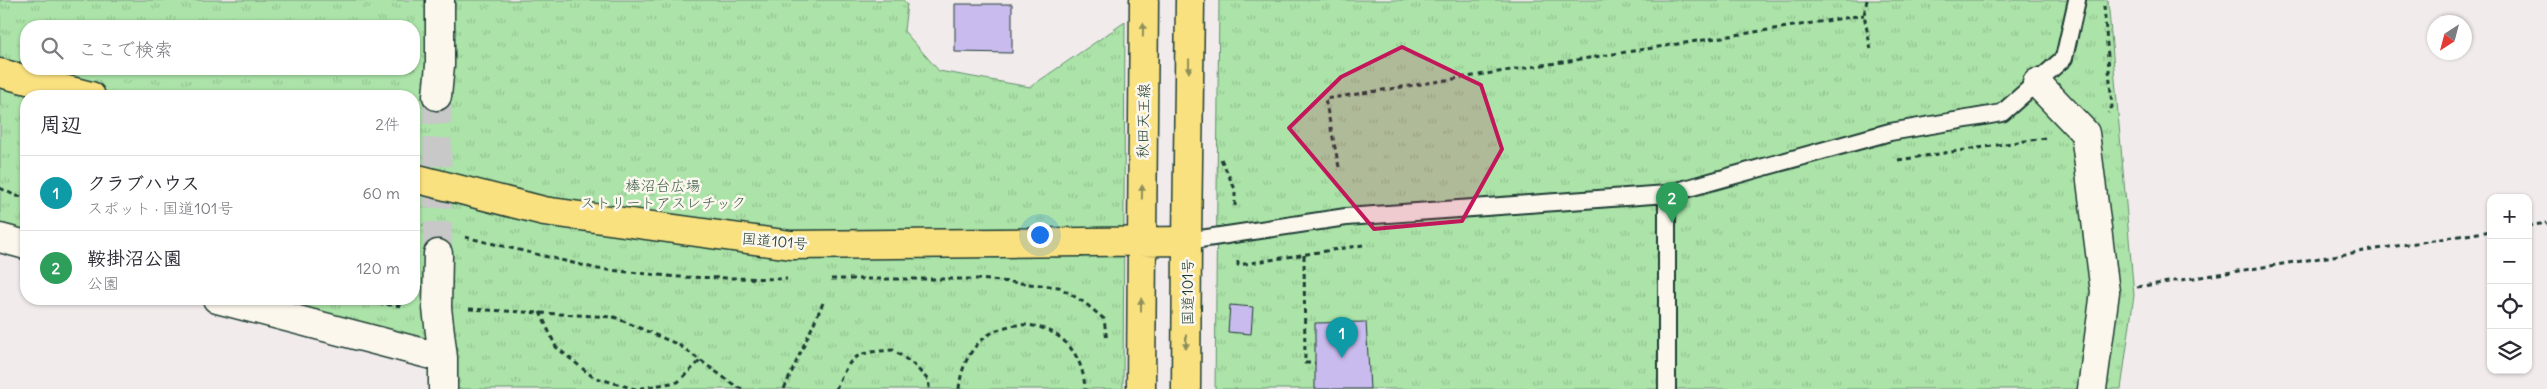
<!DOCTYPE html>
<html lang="ja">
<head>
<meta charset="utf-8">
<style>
  body { margin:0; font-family:Delius,"Klee One",sans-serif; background:#f7f7f7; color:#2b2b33 }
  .controls { position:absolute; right:15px; bottom:15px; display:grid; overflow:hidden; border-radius:10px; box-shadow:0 1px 4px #0004 }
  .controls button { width:45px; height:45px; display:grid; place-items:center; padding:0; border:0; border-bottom:1px solid #e1e1e2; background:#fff; color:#2b2b33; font:25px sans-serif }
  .compass { position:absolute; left:2427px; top:15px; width:45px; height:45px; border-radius:50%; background:#fff; box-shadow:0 1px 4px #0004; rotate:216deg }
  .you { position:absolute; left:1039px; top:234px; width:18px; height:18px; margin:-12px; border:4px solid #fff; border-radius:50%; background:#1a73e8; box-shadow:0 0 0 8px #1a73e833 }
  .badge { display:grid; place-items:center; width:32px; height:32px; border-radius:50%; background:#c8321e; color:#fff; font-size:16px; font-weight:700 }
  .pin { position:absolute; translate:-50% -41px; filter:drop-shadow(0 1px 2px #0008) }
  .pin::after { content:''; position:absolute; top:26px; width:18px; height:15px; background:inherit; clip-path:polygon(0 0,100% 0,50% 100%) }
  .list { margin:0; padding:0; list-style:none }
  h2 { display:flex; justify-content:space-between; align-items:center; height:65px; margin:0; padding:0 20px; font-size:21px }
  h2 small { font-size:16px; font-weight:400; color:#7c7c81 }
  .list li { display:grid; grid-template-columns:32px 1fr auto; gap:15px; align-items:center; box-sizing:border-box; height:75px; padding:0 20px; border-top:1px solid #e1e1e2 }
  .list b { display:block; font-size:19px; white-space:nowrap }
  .list p { margin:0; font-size:16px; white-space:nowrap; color:#7c7c81 }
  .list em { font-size:16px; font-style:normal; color:#7c7c81 }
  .icon { flex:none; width:28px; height:28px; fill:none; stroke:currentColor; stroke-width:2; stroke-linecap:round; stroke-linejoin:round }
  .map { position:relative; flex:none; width:2547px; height:389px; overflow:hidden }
  .search { position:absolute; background:#fff; box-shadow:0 1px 4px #0004; left:20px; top:20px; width:400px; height:55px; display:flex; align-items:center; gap:12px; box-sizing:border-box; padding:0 18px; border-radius:20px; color:#7c7c81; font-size:19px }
  .panel { position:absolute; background:#fff; box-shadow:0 1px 4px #0004; left:20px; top:90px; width:400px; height:215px; border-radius:20px }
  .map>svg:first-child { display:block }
  .park { fill:url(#park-tufts); stroke:#65906e; fill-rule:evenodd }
  .building { fill:#c9bbed; stroke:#1f3d34 }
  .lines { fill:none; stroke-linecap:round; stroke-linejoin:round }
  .street-tunnel { stroke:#c7c8c7; stroke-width:28; stroke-dasharray:28 14; stroke-linecap:butt }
  .lane-casing { stroke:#1f3d34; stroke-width:20 }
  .street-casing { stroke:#1f3d34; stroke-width:31 }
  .primary-casing { stroke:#1f3d34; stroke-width:31 }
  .highway-casing { stroke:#1f3d34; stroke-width:31 }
  .path { stroke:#1f3d34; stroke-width:3; stroke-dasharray:5 4; stroke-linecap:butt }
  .lane { stroke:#fbf7ec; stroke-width:16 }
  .street { stroke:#fbf7ec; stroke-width:28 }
  .primary { stroke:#fae180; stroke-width:28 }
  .highway { stroke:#fae180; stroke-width:28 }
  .oneway { fill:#8c8f5a }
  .marked { fill:#c2185b; fill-opacity:0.2; stroke:#c2185b; stroke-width:4; stroke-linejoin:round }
  .labels { text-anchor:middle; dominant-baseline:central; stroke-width:5; stroke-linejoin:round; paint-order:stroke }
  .street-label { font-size:15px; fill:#1f3d34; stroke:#fbf7ec }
  .park-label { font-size:15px; fill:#3b5e4b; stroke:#fbf7ec }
</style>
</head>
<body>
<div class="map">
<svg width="2547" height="389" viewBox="0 0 2547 389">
  <defs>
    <pattern id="park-tufts" width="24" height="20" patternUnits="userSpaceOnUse" patternTransform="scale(1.25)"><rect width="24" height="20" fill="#abe3a8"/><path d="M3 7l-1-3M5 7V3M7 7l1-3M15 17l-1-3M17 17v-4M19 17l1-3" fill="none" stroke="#93c491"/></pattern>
  </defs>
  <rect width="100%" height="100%" fill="#f1ebec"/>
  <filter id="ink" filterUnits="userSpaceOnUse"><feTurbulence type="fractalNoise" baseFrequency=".02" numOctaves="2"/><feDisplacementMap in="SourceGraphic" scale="10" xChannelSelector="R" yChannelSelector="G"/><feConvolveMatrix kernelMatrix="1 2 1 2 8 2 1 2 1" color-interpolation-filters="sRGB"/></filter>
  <g filter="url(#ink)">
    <path class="park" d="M0,0h903l4,4 -3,27 35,40 91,16 95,-65 -2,367h-676l-6,-32 -211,-58h184v-203h-388v147l-26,-8zM26,26h388v43h-388z
      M1219,0h889l26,295 -13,94h-906z"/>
    <path class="building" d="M955,4h57v49l-57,-1z
      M1230,305l23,2 -2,27 -23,-2z
      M1366,322l4,67h-55v-66z"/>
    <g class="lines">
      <path class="street-tunnel" d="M437,96l1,158"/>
      <defs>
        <path id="lane" d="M1667,194v195
          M1187,241l159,-24 321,-23 223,-62 112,-19 62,-55 13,-58"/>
        <path id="street" d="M2037,83l48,50 20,159 -13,97
          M437,96l3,-31v-65
          M0,238l26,7
          M438,254l-1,54 6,50v31
          M217,299l226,59"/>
        <path id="primary" d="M1142,241l2,-241
          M1187,241l3,-241"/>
        <path id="highway" d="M0,73l91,23
          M414,178l130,33 247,34 396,-4 -1,148
          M1141,389l1,-148"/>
      </defs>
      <use href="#lane" class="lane-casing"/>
      <use href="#street" class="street-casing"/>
      <use href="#primary" class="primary-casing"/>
      <use href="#highway" class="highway-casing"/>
      <path class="path" d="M1867,0l-3,15 7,35
        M2104,6l8,101 -4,6
        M1221,159l14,30v18
        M1898,160l147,-22
        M1339,167l-14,-68 539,-84
        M0,188l16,8 10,1
        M414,222l9,3
        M2528,226l19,-3
        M465,237l133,32 81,8 108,2
        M1304,255l1,108h10
        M1238,261v4l125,-20
        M831,279h149l79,8 26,16 19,16 3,22
        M2137,287l354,-56
        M369,303l36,3
        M469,309l145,8 65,28 58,42 6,2
        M540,312l16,35 37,30 42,12 43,-7 23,-22
        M784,389l39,-86
        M836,389c15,-36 20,-36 57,-39l20,14 16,17v8
        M959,389c8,-88 122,-83 126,0"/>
      <use href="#lane" class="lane"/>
      <use href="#street" class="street"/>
      <use href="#primary" class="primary"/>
      <use href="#highway" class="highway"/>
    </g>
    <defs><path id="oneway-solid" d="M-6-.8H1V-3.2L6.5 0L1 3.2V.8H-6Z" transform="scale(1.25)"/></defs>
    <g class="oneway">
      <use href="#oneway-solid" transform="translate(1143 30) rotate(-89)"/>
      <use href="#oneway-solid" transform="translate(1189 66) rotate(91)"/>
      <use href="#oneway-solid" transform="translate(1142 192) rotate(-89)"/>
      <use href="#oneway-solid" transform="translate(1141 305) rotate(-90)"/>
      <use href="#oneway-solid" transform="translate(1186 342) rotate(90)"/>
    </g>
  </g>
  <path class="marked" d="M1402,47l79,38 21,64 -40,72 -88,8 -85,-101 52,-51z"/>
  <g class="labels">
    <g class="street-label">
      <text transform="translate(1143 121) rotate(-89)">秋田天王線</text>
      <text transform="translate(775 241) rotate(5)">国道101号</text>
      <text transform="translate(1187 292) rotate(-90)">国道101号</text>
    </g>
    <g class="park-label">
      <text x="663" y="185">棒沼台広場<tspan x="663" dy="17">ストリートアスレチック</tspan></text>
    </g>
  </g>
</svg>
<div class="controls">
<button>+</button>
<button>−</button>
<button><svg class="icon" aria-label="locate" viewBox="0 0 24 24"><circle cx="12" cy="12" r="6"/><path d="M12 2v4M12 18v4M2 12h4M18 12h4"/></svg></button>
<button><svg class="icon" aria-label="layers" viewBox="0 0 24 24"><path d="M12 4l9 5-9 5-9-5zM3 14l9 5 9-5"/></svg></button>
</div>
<svg class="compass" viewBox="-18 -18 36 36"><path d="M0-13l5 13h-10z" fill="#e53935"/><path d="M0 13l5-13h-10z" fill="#7c7c81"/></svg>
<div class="you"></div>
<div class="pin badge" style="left:1342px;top:358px;background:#0f9aa8">1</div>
<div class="pin badge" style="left:1672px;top:223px;background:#2e9e5b">2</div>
<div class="search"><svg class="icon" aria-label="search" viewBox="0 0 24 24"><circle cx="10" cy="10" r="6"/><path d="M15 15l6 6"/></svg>ここで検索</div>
<section class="panel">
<h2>周辺<small>2件</small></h2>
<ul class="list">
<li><span class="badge" style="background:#0f9aa8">1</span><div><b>クラブハウス</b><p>スポット · 国道101号</p></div><em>60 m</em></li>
<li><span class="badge" style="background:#2e9e5b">2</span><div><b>鞍掛沼公園</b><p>公園</p></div><em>120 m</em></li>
</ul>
</section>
</div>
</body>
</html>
